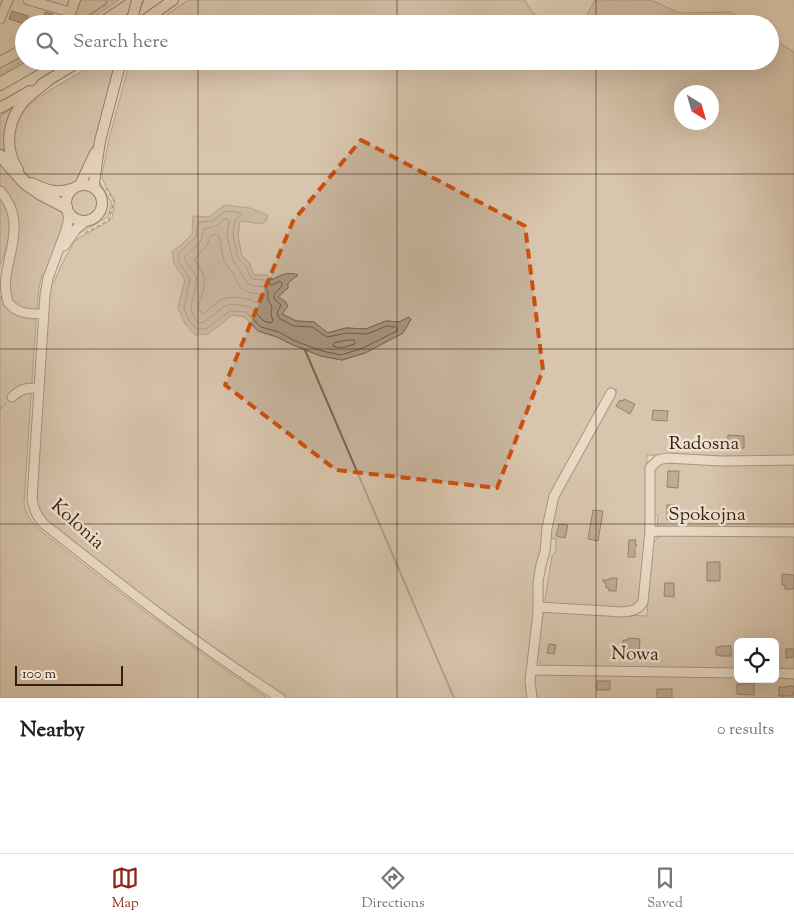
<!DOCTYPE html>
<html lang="en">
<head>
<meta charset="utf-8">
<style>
  body { margin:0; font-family:"Sorts Mill Goudy",serif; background:#f2f2f2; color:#222 }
  .controls { position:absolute; right:15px; bottom:15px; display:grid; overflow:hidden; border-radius:8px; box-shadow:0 5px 20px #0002 }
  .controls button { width:45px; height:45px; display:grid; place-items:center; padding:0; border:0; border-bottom:1px solid #e0e0e0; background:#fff; color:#222; font:25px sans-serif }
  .compass { position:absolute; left:674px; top:85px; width:45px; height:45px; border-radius:50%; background:#fff; box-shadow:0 5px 20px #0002; rotate:143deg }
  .scale { position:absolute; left:15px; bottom:12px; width:108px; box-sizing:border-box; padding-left:5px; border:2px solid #341e0f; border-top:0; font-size:14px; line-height:18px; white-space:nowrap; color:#341e0f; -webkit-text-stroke:4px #eee2d2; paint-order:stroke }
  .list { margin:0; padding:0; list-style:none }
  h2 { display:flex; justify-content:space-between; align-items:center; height:65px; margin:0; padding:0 20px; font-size:21px }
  h2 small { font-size:16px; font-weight:400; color:#767676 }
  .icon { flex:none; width:28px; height:28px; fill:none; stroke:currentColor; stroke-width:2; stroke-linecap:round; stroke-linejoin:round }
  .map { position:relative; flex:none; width:794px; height:698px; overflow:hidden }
  .search { position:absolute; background:#fff; box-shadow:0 5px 20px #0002; left:15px; right:15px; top:15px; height:55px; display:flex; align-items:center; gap:12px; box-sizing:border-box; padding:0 18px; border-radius:28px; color:#767676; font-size:19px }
  .sheet { height:155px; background:#fff }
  nav { display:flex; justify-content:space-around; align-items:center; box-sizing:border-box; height:70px; border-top:1px solid #e0e0e0; background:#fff; font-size:14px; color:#767676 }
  nav a { display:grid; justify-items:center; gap:2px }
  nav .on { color:#8f2418 }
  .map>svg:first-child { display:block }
  .green { fill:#c7b49d; stroke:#7e6956; fill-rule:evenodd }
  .water { fill:#a99580; stroke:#7a6553 }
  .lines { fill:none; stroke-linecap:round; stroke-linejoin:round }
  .shore { stroke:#6e5a48; stroke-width:1 }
  .stream { stroke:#7a6553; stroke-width:2 }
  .building { fill:#907c68; stroke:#341e0f }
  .minor-casing { stroke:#604b3a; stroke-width:11 }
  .major-casing { stroke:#341e0f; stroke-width:12 }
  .highway-casing { stroke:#341e0f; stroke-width:14 }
  .path { stroke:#341e0f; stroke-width:1; stroke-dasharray:4 2.5; stroke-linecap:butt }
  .minor { stroke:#eee2d2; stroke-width:9 }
  .major { stroke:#e5d3ba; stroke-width:10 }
  .highway { stroke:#e5d3ba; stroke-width:12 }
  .major-bridge-casing { stroke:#341e0f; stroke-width:12; stroke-linecap:butt }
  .major-bridge { stroke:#e5d3ba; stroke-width:10 }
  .marked { fill:none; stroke:#cd500c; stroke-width:4; stroke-dasharray:10 6; stroke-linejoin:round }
  .grid { fill:none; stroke:#341e0f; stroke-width:1; stroke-opacity:0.55 }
  .labels { text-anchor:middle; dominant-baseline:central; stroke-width:5; stroke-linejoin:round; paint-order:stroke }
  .street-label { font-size:19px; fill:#341e0f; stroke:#eee2d2 }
</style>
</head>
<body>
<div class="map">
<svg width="794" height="698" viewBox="0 0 794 698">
  <rect width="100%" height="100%" fill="#e5d3ba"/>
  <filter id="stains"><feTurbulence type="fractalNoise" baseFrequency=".004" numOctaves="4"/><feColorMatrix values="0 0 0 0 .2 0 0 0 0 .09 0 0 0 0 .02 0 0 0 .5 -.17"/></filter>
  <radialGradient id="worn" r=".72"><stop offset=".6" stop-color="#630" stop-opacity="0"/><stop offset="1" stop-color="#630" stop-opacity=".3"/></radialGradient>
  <path class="green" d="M80,0h39l-36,24h-14l6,-9z
    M188,0h337l7,12 18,12h-397z
    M595,0h56l29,13 51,-1 18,12h-167z
    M770,37l24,15v406l-147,-3 -2,73 -5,74 -8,7 -82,-4 -5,-5 7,-44 4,-5v-12l-6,-1 7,-42 60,-107 -8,3 -59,113 -20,193h-244l-96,-65 -121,-94 -20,-17 -6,-6 -6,-10v-24l13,-201 4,1 7,-16 13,-24 3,-3 31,-17 4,-4 3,-17 -13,-22v-5l7,-35 21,-78h5l7,3 1,-3h627zM682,92h30v30h-30zM225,205l15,16 -2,15 4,20 7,6 5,13h12l21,13 -9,9 4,17 14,7 18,1 13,11 19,-5 20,1 20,-8 13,1 10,-5 2,2 -8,14 -38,20 -23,7 -21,-4 -28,-11 -16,-8 -19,-6 -13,-14 -13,-2 -16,13 -8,6 -30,-26 7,-28 -13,-28 9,-7 28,-28z
    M24,53v7l-24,15v-9z
    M98,61h5l-1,5 12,2c-5,18 -24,103 -35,112 -2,2 -4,2 -7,3 -10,6 -14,6 -25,2 -6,-2 -11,-4 -17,-8 -17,-14 -22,-43 -9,-62 10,-15 26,-23 41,-32 12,-7 24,-14 36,-22z
    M10,110l1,1 -7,22v18l-2,1 -2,-1v-35z
    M0,161l62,47 4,12 -20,56 -4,-1 -3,12 -2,23c-18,0 -23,-6 -31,-21l8,-41 -8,-57 -6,-6z
    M99,181l13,22 -4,14 -35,20 10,-11 13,-4 7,-8 3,-8v-8l-8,-15z
    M71 203a13 13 0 1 1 26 0a13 13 0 1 1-26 0Z
    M0,197c16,26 10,42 0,68z
    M0,296c5,11 13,19 24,21 5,1 8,1 12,3l-12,183c2,13 9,21 18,29 74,58 147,115 225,166h-267z
    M660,463l134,2v64l-137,-2 1,-12 -6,-1 2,-46z
    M664,534l130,2v135h-19v-29h-37v28l-195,-4 -6,-6 6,-48 104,4 2,-48 3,-23 5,-7z
    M540,673l198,4v2h37v-2h19v21h-257l-4,-12 1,-10z"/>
  <path class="water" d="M225,205l25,3 18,7 -2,6 -5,3 -21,-3 -2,15 4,20 7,6 5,13h12l6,5c8,-5 16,-9 26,-5l-10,8v5l-10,9 7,4 3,5 -6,8 14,7 18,1 14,11 18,-5 20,1 20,-8 13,1 10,-5 2,2 -8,14 -38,20 -23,7 -21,-4 -28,-11 -16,-8 -19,-6 -13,-14 -13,-2 -16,13 -8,6 -13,1 -10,-11 -7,-16 7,-28 -11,-16 -2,-12 9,-7 11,-11 1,-18 16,1z"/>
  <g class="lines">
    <path class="shore" d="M226,211l12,1 2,1v3l-5,4 -2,15 5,23 7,7 5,11 2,3 12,1 8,5 8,-4 2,2v3c-9,9 -12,10 -1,19l-4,8 3,6 14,7 18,1 15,10 20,-4 20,1 19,-8 10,1 1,2v2l-34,17 -22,7 -19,-4 -27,-10 -16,-9 -18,-5 -15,-15 -16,-1 -24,18h-9l-8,-8 -5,-13 6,-29 -11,-17 -1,-8 18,-17 2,-15 14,-1z
      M225,219h3l1,2 -2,15 6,25 6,8 8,14 6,3h9l6,5v8l4,8 -1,7 2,7 -2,2 -7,-2 -14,-14 -18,-3 -7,2 -21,16 -5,1c-12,-13 -7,-19 -4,-34 1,-4 2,-8 1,-12 -2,-6 -8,-12 -11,-17l-1,-3 17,-16 3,-12 10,-2z
      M216,234l3,2 5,26 9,11 5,11 4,5 6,3 11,2 1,7 -3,2c-5,-3 -9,-4 -15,-5 -20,-3 -23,3 -37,15l-3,1 -4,-7c3,-10 9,-23 5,-33 -2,-6 -6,-10 -9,-15l13,-14 4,-9z
      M348,340h6l1,4 -14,4 -8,-2 1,-3z"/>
    <path class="stream" d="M85,18l21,-14 1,-4
      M305,350l149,348"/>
  </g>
  <path class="building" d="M12,11l16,5 -3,8 -16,-5z
    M45,12l8,2 -3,10h-8z
    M624,399l11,5 -5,10 -14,-8 4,-6 3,1z
    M653,410l15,1 -1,10 -15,-1z
    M728,435l16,1v12h-17z
    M668,471h11l-1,17 -11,-1z
    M667,505h8v3h3l-2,13 -9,-1z
    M593,510l10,1 -5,30 -10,-2z
    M559,524l9,1 -3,13 -9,-2z
    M629,540h7l-1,4 2,1 -2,2v10h-7z
    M707,562h13v19h-13z
    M782,574l12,1v14h-9v-4h-3z
    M610,578h7l-1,13h-7v-3h-3v-4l-4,-4h7z
    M665,583h9v14l-10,-1z
    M628,638l12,1 -1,21 -7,-1v-6h-10l1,-13h5z
    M549,644l7,1 -2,9 -7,-1z
    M720,646h11v10h-11v-1h-4v-8h4z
    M786,649h8v8l-8,1z
    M597,681h13v9h-13z
    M747,683h7v12l-17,-1v-10h10z
    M788,686h6v7h-1v3h-14v-9h9z
    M657,689h15v9h-15z"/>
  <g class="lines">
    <defs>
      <path id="minor" d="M28,0l42,12
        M0,19l8,-19
        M0,191c10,11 15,25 14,40 -1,25 -14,46 -6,71 8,12 22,12 35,12
        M67,211l2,8 -3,11 -18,48 -3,17 -13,203c1,10 4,18 12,26 77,61 153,121 236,174
        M64,246l13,-18 9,-7
        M12,397c10,-9 14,-9 27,-9
        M650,531v-63l8,-8 9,-2 54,3 73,-1
        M539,607l84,5c10,-1 15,-2 20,-10l7,-71 144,1
        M531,670l207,3
        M775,673l19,1
        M532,698l-2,-17 8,-68v-31l3,-17 4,-13 2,-24 7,-32 57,-103"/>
      <path id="major" d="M63,24l6,-8 6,-16
        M139,24l34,-24
        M0,62l24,-13
        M42,84l38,-23
        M0,108l30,-17
        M18,170c-14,-22 -11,-49 6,-69 7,-7 16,-14 24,-20
        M32,183c13,7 25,11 39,6
        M66 203a18 18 0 1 1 36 0a18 18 0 1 1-36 0Z
        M80,185l15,-32
        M95,188l-1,-6 6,-41 21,-80"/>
      <path id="highway" d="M101,24l36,-24
        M0,84l40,-23
        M0,156l3,2 21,24 17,12 25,13"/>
    </defs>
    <use href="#minor" class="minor-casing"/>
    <use href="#major" class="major-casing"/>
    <use href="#highway" class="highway-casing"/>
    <path class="path" d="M85,233l24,-13 5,-19 -10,-16
      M0,409l6,-6"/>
    <use href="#minor" class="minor"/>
    <use href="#major" class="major"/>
    <use href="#highway" class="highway"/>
    <defs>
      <path id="major-bridge" d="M131,24l6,-24"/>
    </defs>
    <use href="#major-bridge" class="major-bridge-casing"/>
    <use href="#major-bridge" class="major-bridge"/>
  </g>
  <path d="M0 0H794V698H0ZM361,140l164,86 18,144 -46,118 -161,-18 -111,-85 68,-164z" fill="#e5d3ba" fill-opacity=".55" fill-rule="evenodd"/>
  <path class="marked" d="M361,140l164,86 18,144 -46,118 -161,-18 -111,-85 68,-164z"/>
  <path class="grid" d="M198,0v24M397,0v24M596,0v24M198,61v637M397,61v637M596,61v637M0,174h794M0,349h794M0,524h794"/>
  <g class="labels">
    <g class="street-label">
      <text x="704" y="444">Radosna</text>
      <text x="707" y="515">Spokojna</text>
      <text transform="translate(77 525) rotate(42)">Kolonia</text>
      <text transform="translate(635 655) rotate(1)">Nowa</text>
    </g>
  </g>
  <rect width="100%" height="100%" filter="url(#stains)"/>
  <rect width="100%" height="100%" fill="url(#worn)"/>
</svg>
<div class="controls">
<button><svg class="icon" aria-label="locate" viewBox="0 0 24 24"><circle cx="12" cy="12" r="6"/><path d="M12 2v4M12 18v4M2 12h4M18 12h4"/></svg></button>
</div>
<svg class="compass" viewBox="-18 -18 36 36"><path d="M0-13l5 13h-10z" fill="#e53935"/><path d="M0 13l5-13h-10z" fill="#767676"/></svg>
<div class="scale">100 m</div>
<div class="search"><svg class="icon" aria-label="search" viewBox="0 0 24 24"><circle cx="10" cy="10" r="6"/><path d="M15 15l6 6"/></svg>Search here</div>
</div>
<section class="sheet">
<h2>Nearby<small>0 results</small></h2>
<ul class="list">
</ul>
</section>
<nav>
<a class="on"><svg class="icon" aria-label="map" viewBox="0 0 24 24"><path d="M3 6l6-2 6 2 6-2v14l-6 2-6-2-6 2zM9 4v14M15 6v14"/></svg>Map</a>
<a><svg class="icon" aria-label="directions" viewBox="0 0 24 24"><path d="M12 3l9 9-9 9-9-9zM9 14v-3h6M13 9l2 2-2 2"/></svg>Directions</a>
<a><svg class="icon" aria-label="saved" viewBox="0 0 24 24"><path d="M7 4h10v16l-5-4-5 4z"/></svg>Saved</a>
</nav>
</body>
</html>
